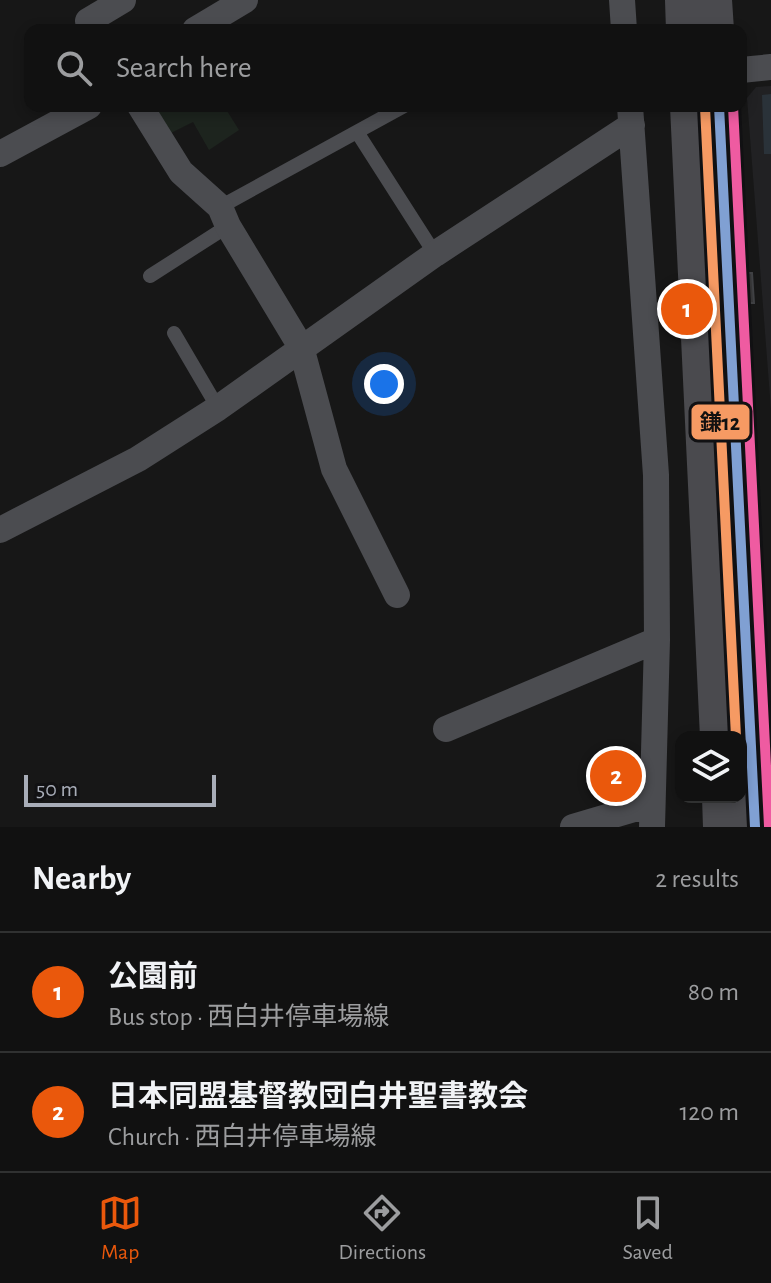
<!DOCTYPE html>
<html lang="en">
<head>
<meta charset="utf-8">
<style>
  body { margin:0; font-family:"Alegreya Sans","Noto Sans JP",sans-serif; background:#1e1f1f; color:#f1f3f6 }
  .controls { position:absolute; right:24px; bottom:24px; display:grid; overflow:hidden; border-radius:16px; box-shadow:0 4px 12px #0003 }
  .controls button { width:72px; height:72px; display:grid; place-items:center; padding:0; border:0; border-bottom:2px solid #303131; background:#111; color:#f1f3f6; font:40px sans-serif }
  .scale { position:absolute; left:24px; bottom:20px; width:192px; box-sizing:border-box; padding-left:8px; border:4px solid #a8adb8; border-top:0; font-size:22px; line-height:28px; white-space:nowrap; color:#a8adb8; -webkit-text-stroke:6px #111113; paint-order:stroke }
  .you { position:absolute; left:384px; top:384px; width:28px; height:28px; margin:-20px; border:6px solid #fff; border-radius:50%; background:#1a73e8; box-shadow:0 0 0 12px #1a73e833 }
  .badge { display:grid; place-items:center; width:52px; height:52px; border-radius:50%; background:#ea580c; color:#fff; font-size:26px; font-weight:700 }
  .pin { position:absolute; translate:-50% -50%; border:4px solid #fff; box-shadow:0 2px 8px #0006 }
  .list { margin:0; padding:0; list-style:none }
  h2 { display:flex; justify-content:space-between; align-items:center; height:104px; margin:0; padding:0 32px; font-size:34px }
  h2 small { font-size:26px; font-weight:400; color:#9c9d9f }
  .list li { display:grid; grid-template-columns:52px 1fr auto; gap:24px; align-items:center; box-sizing:border-box; height:120px; padding:0 32px; border-top:2px solid #303131 }
  .list b { display:block; font-size:30px; white-space:nowrap }
  .list p { margin:0; font-size:26px; white-space:nowrap; color:#9c9d9f }
  .list em { font-size:26px; font-style:normal; color:#9c9d9f }
  .icon { flex:none; width:44px; height:44px; fill:none; stroke:currentColor; stroke-width:2; stroke-linecap:round; stroke-linejoin:round }
  .map { position:relative; flex:none; width:771px; height:827px; overflow:hidden }
  .search { position:absolute; background:#111; box-shadow:0 4px 12px #0003; left:24px; right:24px; top:24px; height:88px; display:flex; align-items:center; gap:20px; box-sizing:border-box; padding:0 28px; border-radius:16px; color:#9c9d9f; font-size:30px }
  .sheet { height:344px; background:#111 }
  nav { display:flex; justify-content:space-around; align-items:center; box-sizing:border-box; height:112px; border-top:2px solid #303131; background:#111; font-size:22px; color:#9c9d9f }
  nav a { display:grid; justify-items:center; gap:4px }
  nav .on { color:#ea580c }
  .map>svg:first-child { display:block }
  .built { fill:#212123 }
  .green { fill:#1d241e }
  .water { fill:#2a3239 }
  .building { fill:#353536; stroke:#3f4043; stroke-width:2 }
  .lines { fill:none; stroke-linecap:round; stroke-linejoin:round }
  .lane { stroke:#4b4c50; stroke-width:14 }
  .street { stroke:#4b4c50; stroke-width:26 }
  .secondary { stroke:#4a4a4e; stroke-width:38 }
  .bus-1-casing { stroke:#111113; stroke-width:16 }
  .bus-2-casing { stroke:#111113; stroke-width:16 }
  .bus-3-casing { stroke:#111113; stroke-width:16 }
  .bus-1 { stroke:#80a0d3; stroke-width:10 }
  .bus-2 { stroke:#f69a63; stroke-width:10 }
  .bus-3 { stroke:#ef5ba1; stroke-width:10 }
  .line-badge { stroke:#111113; stroke-width:3 }
  .pale-badge-label { font-size:22px; text-anchor:middle; font-weight:bold; fill:#111 }
</style>
</head>
<body>
<div class="map">
<svg width="771" height="827" viewBox="0 0 771 827">
  <rect width="100%" height="100%" fill="#171717"/>
  <path class="built" d="M771,86v324l-24,-312 9,-11z"/>
  <path class="green" d="M170,106h54l15,24 -30,20 -16,-28 -28,14 -11,-21z"/>
  <path class="water" d="M771,94v60h-7l-2,-59z"/>
  <path class="building" d="M746,273h6l2,30h-7z"/>
  <g class="lines">
    <path class="lane" d="M357,132l78,122
      M220,207l184,-101
      M150,276l78,-50
      M174,333l44,75"/>
    <path class="street" d="M622,0l2,30
      M88,21l35,-21
      M195,30l50,-30
      M741,70l30,-3
      M140,106l41,66 39,35 8,19 73,121 33,122 63,126
      M630,106l26,369 1,165 -5,187
      M0,154l89,-48
      M0,530l138,-71 80,-51 217,-154 197,-129
      M446,729l211,-89
      M573,827l78,-23"/>
    <path class="secondary" d="M684,0l1,30
      M713,0l2,30
      M689,106l30,631
      M719,106l36,721
      M721,797l1,30"/>
    <defs>
      <path id="bus-1" d="M719,106l36,721"/>
      <path id="bus-2" d="M705,107l31,630"/>
      <path id="bus-3" d="M733,106l36,720"/>
    </defs>
    <use href="#bus-1" class="bus-1-casing"/>
    <use href="#bus-2" class="bus-2-casing"/>
    <use href="#bus-3" class="bus-3-casing"/>
    <use href="#bus-1" class="bus-1"/>
    <use href="#bus-2" class="bus-2"/>
    <use href="#bus-3" class="bus-3"/>
  </g>
  <rect class="line-badge" x="690" y="403" width="61" height="38" rx="8" fill="#f69a63"/>
  <g class="pale-badge-label">
    <text x="720" y="430">鎌12</text>
  </g>
</svg>
<div class="controls">
<button><svg class="icon" aria-label="layers" viewBox="0 0 24 24"><path d="M12 4l9 5-9 5-9-5zM3 14l9 5 9-5"/></svg></button>
</div>
<div class="scale">50 m</div>
<div class="you"></div>
<div class="pin badge" style="left:687px;top:309px">1</div>
<div class="pin badge" style="left:616px;top:776px">2</div>
<div class="search"><svg class="icon" aria-label="search" viewBox="0 0 24 24"><circle cx="10" cy="10" r="6"/><path d="M15 15l6 6"/></svg>Search here</div>
</div>
<section class="sheet">
<h2>Nearby<small>2 results</small></h2>
<ul class="list">
<li><span class="badge">1</span><div><b>公園前</b><p>Bus stop · 西白井停車場線</p></div><em>80 m</em></li>
<li><span class="badge">2</span><div><b>日本同盟基督教団白井聖書教会</b><p>Church · 西白井停車場線</p></div><em>120 m</em></li>
</ul>
</section>
<nav>
<a class="on"><svg class="icon" aria-label="map" viewBox="0 0 24 24"><path d="M3 6l6-2 6 2 6-2v14l-6 2-6-2-6 2zM9 4v14M15 6v14"/></svg>Map</a>
<a><svg class="icon" aria-label="directions" viewBox="0 0 24 24"><path d="M12 3l9 9-9 9-9-9zM9 14v-3h6M13 9l2 2-2 2"/></svg>Directions</a>
<a><svg class="icon" aria-label="saved" viewBox="0 0 24 24"><path d="M7 4h10v16l-5-4-5 4z"/></svg>Saved</a>
</nav>
</body>
</html>
